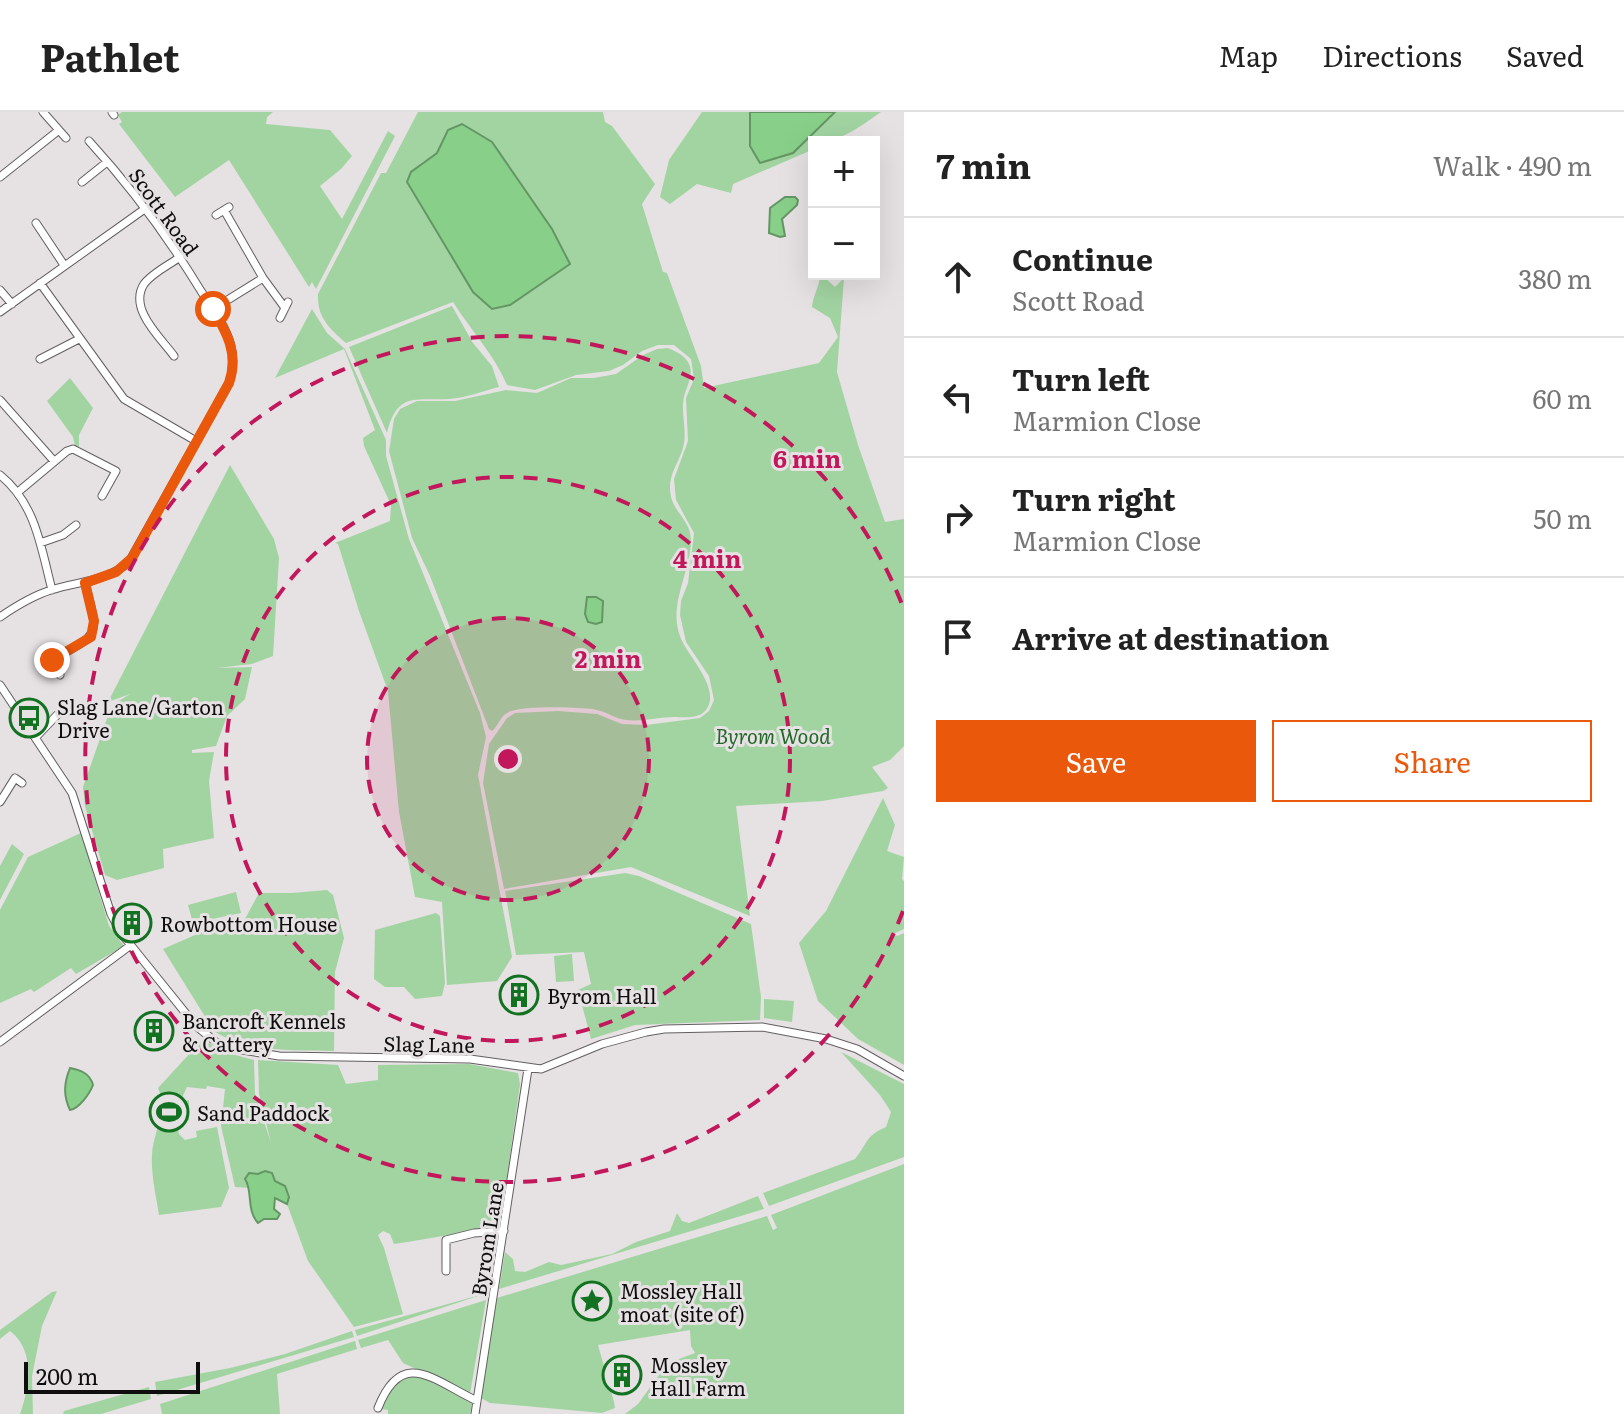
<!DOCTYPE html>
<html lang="en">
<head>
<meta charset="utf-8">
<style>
  body { margin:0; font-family:Literata,serif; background:#f2f2f2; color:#222 }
  .controls { position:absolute; right:24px; top:24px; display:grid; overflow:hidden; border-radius:0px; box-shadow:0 8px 32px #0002 }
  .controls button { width:72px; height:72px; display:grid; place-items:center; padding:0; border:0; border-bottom:2px solid #e0e0e0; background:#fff; color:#222; font:40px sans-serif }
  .scale { position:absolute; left:24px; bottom:20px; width:176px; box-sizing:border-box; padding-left:8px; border:4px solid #0f0e0e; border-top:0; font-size:22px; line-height:28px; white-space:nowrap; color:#0f0e0e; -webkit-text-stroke:6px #e6e1e3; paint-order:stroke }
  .stop { position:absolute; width:24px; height:24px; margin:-18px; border:6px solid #ea580c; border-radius:50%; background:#fff }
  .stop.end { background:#ea580c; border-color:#fff; box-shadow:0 2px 8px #0008 }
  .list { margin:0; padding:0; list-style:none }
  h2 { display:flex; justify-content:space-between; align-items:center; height:104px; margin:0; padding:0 32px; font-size:34px }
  h2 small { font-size:26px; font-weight:400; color:#767676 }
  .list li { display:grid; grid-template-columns:52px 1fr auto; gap:24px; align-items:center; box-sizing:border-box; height:120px; padding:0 32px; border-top:2px solid #e0e0e0 }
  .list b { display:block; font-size:30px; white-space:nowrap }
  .list p { margin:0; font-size:26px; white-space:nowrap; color:#767676 }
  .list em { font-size:26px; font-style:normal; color:#767676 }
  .actions { display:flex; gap:16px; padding:24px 32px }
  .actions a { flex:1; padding:18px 0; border:2px solid #ea580c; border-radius:0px; text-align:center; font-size:28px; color:#ea580c }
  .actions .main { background:#ea580c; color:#fff }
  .icon { flex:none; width:44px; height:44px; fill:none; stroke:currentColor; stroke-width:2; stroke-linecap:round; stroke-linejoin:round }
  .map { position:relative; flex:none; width:904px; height:1302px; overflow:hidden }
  header { display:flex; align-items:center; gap:48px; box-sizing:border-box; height:112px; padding:0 40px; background:#fff; border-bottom:2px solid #e0e0e0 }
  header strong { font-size:38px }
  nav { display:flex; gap:44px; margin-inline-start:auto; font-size:28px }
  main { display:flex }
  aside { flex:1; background:#fff }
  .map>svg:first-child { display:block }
  .green { fill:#a2d4a2; fill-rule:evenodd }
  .water { fill:#88d089; stroke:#649664; stroke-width:2 }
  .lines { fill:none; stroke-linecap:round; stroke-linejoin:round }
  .minor-casing { stroke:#635f61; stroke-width:9 }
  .minor { stroke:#fff; stroke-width:7 }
  .route { stroke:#ea580c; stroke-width:10 }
  .ring { fill:none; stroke:#c2185b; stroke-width:4; stroke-dasharray:14 10 }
  .labels { text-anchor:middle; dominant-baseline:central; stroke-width:6; stroke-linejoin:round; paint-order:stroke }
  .street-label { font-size:20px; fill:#0f0e0e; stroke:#e6e1e3 }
  .poi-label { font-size:20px; fill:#0f0e0e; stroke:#e6e1e3; text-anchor:start }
  .park-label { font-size:20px; font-style:italic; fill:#206927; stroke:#e6e1e3 }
  .centre { fill:#c2185b; stroke:#e6e1e3; stroke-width:4 }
  .ring-label { font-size:24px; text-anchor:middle; font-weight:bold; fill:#c2185b; stroke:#e6e1e3; stroke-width:6; stroke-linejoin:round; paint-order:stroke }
</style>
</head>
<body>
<header>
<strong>Pathlet</strong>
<nav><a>Map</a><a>Directions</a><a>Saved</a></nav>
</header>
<main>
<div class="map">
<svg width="904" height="1302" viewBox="0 0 904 1302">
  <rect width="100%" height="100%" fill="#e6e1e3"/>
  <path class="green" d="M122,0h151l-6,5 -1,7 64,6 22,26 -11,13 -21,17 22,33 46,-88 7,5 -79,153 -4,-7 -3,5 -80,-127 -54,37 -56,-73 3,-2 -4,-7z
    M418,0h185l2,10 7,4 43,58 -13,20 21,68 4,1 34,93 3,22 115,-25 19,-26 -8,-19 -18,-11c1,-12 8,-21 8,-33h4v3l11,10 9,-9 -7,94 21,73 27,77 19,-3v227l-14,14 -18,7 16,21 -5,3 -61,10 -86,5 14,110 -119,-49 -127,22 -21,-106 6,-39 18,-26 8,-5 43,-2 39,3 25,10 24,1 54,-7 9,-7 5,-11 -5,-24 -23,-34 -6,-27 1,-14 7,-18 6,-50 -18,-33 -2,-21 14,-38 -2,-43 8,-19 -3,-20 -17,-14h-16l-16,6 -19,14 -14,6 -33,4 -41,15 -28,-5c-12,-29 -37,-56 -54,-83l-107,41c-17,-15 -29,-26 -28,-49l63,-121h5zM462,12l30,18 60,87 18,35 -60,41 -19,4 -18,-17 -66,-110 14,-19 16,-10 11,-23z
    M702,0h48v34l43,7 42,-41h46c-21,15 -41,30 -67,30v7l-81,35 -2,9 -34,-9 -27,20 -10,-7 9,-37z
    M452,194l21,37 19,23 7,21c-16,4 -33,11 -50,12 -33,2 -52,-8 -62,34l-38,-86z
    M312,197l15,24 18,16 41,91v16l23,83 71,174 6,24 -8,38 34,182 -15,24 -50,4 -5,-83 -27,-5 -16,-85 -11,-121 -29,-80 -21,-67 -3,-1 55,-22 1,-16 -27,-59 -1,-8 12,-8 -31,-81 -69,29z
    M668,236c7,3 16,7 20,14 8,13 -4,27 -5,41 -1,16 5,32 -1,48 -6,17 -15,26 -11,46 4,16 20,25 20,43 0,31 -23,65 -11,96 6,19 45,55 24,76 -7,7 -21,5 -30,5 -16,0 -32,5 -48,3 -11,-1 -18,-8 -29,-10 -14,-3 -79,-5 -90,3 -7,4 -9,13 -15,18l-3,-2 -59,-153 -18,-38 -23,-87 5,-32 6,-10 17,-8h38l51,-11 31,3 34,-15h23l22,-4 27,-19 14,-6z
    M70,266l23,30 -14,27v12l-4,-1 -2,-9 -26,-36z
    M230,353l44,74 5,19 -6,98 -21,8 -35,4 35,-1 -7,32 -18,17 -11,30 -24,4v3l22,-1 -5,29 5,57 -51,11 1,19 -47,12 -12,-5 -20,-69 -2,-19 26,-74 8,-11 13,-8 -22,8z
    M883,686l12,27 -8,26 17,6 -2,22 2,2v48l-11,5 4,2 7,-3v132l-46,-26 -40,-38 -19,-58 27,-32z
    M81,721l28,93 15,20 -48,28 -5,-6 -37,24 -3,-3 -31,14v-93l28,-53z
    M12,732l12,10 -24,46v-34z
    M625,761l14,3 112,48 10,73 -1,23 -125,5 -44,14 -13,-49 13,-6 -7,-32 -68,3 -11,-64z
    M327,778l6,5 11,43 -9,34 -1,79c-38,-1 -87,2 -120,-20l-51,-82 39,-17 43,-13 14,-26h33z
    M236,780l5,21 -48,10 -5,-18z
    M436,801l4,3 5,67 -3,13 -27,3 -11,-12h-19l-11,-8 1,-49z
    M572,842l2,27 -18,1 -2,-26z
    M764,887l30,2 -2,21 -28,-4z
    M203,927l17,12 34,9 1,34 16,49 -12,-49 -1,-34 80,5 8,19 32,-4v-15l91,-1 49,9 2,11 -20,143c-36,4 -70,12 -106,17l-4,-10 -7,-3 -5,4 6,13 19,66 -49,13 -46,-66 -21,-57c5,-17 -11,-22 -22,-33l-7,3 -9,-1 1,15 -15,-1 -14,-61 4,-37 -18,-3 -1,3 -19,-2 -7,15 9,-2v20l-12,3 2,11 6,6 12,-3 -1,-6 21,-4 12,61 -8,19 -62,8c-3,-19 -8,-40 -7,-59 0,-23 17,-44 6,-68z
    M841,940l63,32v73l-135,49 -6,-13 92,-34c13,-16 10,-23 31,-32l5,-15 -11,-17z
    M904,1052v250h-279l13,-10 30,-41 27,-10 -4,-7 -1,-16 -92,15 16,57 1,6 -13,5 -112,-10 -9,-5 16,-100 270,-82 6,14 4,-2 -6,-13z
    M758,1084l6,13 -265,80 6,-37 8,7 2,12 10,1 24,-10 12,3 51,-11 24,-12 34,-11 7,-18 5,8 7,2z
    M57,1179l-15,35 -10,50 1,38h-13c10,-28 15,-64 -10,-83l-10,8v-9l52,-38z
    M487,1181l-130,43 -2,-6z
    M486,1188l-16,94 -67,-31 -15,-23 -27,8 -3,-8z
    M352,1219l2,6 -197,59 -2,-14 75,-14 55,-14z
    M355,1229l2,8 -80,25 3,40h-118l-2,-10z
    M406,1263l14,1 52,27 -2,11h-82v-4l-6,-1c0,-17 11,-25 24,-34z
    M149,1275l2,12 -50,15h-38l1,-3z"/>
  <path class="water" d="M750,0h85l-42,41 -33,10 -10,-17z
    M462,12l30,18 60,87 18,35 -60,41 -18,4 -19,-17 -66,-110 4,-10 26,-19 11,-23z
    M785,85h10l3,3 -1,5 -15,14 3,17 -5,1 -11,-4 1,-25z
    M587,485h9l7,4 -1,21 -6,2 -8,-2 -3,-8z
    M70,956c10,2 20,5 23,17 -3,8 -14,24 -23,25 -7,-15 -6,-27 0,-42z
    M265,1059l7,2 3,8 10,5 4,11 -2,7 -12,-6 -1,11 6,5 -3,5h-13l-6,4c-12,-13 -5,-33 -13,-44l4,-6 9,1z"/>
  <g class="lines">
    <defs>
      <path id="minor" d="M43,0l23,26
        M112,0l2,3
        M0,65l59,-47
        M82,70l25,-20
        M224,98l39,68 22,30
        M216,103l13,-8
        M36,111l28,42
        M40,171l84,116 72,42
        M0,178l12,14
        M213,197l50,-31
        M0,200l146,-104
        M280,206l8,-16
        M174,244c-13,-18 -46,-47 -30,-72 8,-11 25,-19 36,-27
        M40,247l39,-20
        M0,288l54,61
        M0,363c36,29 41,73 52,115
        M18,380l49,-41 6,-2 43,22 -14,25
        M40,431l23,-8 13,-10
        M0,505c16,-11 32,-21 51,-27 28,-9 55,-8 78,-28l100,-179c4,-12 5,-25 2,-37 -5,-20 -19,-38 -30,-55 -33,-54 -69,-103 -112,-150
        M49,544l11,19
        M52,548c49,-27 47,-23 33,-77
        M0,573l72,108 39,121 10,19 75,93 20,16 20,7 43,7 191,3 71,10 61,-25 44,-12 18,-3 98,-2 64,12 31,10 47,27
        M36,625l21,-22
        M0,690l15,-24 7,5
        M0,930l131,-97
        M446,1159v-31l28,-7 30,-2
        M378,1296c24,-61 55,-28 99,-7
        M475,1302l53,-345"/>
    </defs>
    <use href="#minor" class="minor-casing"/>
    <use href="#minor" class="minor"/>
  </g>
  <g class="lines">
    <path class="route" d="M52,548l39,-23 3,-16 -9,-38 31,-11 16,-14 97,-175c10,-29 -2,-50 -16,-74"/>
  </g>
  <circle cx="508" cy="647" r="141" fill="#c2185b" fill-opacity=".12"/>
  <g class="ring">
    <circle cx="508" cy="647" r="141"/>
    <circle cx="508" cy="647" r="282"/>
    <path d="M903 799A423 423 0 1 1 903 495"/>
  </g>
  <defs>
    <symbol id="bus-ring" viewBox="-11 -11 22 22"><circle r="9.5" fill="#e6e1e3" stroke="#127221" stroke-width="1.5"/><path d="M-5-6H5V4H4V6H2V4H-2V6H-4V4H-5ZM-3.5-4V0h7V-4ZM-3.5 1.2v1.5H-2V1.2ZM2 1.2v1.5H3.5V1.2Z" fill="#127221"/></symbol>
    <symbol id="building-ring" viewBox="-11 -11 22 22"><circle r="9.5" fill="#e6e1e3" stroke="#127221" stroke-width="1.5"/><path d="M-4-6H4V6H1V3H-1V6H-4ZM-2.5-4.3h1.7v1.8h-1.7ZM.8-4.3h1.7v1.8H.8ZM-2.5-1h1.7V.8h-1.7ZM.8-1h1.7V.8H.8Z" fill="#127221"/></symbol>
    <symbol id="stadium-ring" viewBox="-11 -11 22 22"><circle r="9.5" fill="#e6e1e3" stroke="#127221" stroke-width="1.5"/><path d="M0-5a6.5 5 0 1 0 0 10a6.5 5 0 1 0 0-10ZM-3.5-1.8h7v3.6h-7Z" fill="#127221"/></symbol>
    <symbol id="sight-ring" viewBox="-11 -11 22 22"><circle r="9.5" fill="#e6e1e3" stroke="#127221" stroke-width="1.5"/><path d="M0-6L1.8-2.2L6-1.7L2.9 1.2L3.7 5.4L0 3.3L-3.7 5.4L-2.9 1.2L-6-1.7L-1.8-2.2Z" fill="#127221"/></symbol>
  </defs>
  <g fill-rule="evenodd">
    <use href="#bus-ring" x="7" y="584" width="44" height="44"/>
    <use href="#building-ring" x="110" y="789" width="44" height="44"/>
    <use href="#building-ring" x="497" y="861" width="44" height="44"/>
    <use href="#building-ring" x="132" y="897" width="44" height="44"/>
    <use href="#stadium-ring" x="147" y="978" width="44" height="44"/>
    <use href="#sight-ring" x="570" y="1167" width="44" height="44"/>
    <use href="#building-ring" x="600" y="1241" width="44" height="44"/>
  </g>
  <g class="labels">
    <g class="street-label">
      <text transform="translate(165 99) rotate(54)">Scott Road</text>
      <text transform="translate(429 931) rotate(1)">Slag Lane</text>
      <text transform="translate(486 1127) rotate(-81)">Byrom Lane</text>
    </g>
    <g class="poi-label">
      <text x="57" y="594">Slag Lane/Garton<tspan x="57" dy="23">Drive</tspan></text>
      <text x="160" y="811">Rowbottom House</text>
      <text x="547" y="883">Byrom Hall</text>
      <text x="182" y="908">Bancroft Kennels<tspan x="182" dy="23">&amp; Cattery</tspan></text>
      <text x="197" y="1000">Sand Paddock</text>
      <text x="620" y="1178">Mossley Hall<tspan x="620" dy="23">moat (site of)</tspan></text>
      <text x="650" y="1252">Mossley<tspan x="650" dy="23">Hall Farm</tspan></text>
    </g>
    <g class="park-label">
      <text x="773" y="623">Byrom Wood</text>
    </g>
  </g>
  <circle cx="508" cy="647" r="12" class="centre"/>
  <g class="ring-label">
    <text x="807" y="356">6 min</text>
    <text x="707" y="456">4 min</text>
    <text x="608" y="556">2 min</text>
  </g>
</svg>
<div class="controls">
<button>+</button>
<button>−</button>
</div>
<div class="scale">200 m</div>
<div class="stop" style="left:213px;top:197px"></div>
<div class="stop end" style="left:52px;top:548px"></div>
</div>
<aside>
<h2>7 min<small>Walk · 490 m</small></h2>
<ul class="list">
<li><svg class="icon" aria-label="ahead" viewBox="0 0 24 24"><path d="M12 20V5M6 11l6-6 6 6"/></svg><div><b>Continue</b><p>Scott Road</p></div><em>380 m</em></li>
<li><svg class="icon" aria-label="left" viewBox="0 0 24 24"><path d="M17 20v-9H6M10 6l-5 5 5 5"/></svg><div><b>Turn left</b><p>Marmion Close</p></div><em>60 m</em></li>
<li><svg class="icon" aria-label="right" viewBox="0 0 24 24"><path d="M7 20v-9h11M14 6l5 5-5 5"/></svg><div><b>Turn right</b><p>Marmion Close</p></div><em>50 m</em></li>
<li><svg class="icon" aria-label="arrive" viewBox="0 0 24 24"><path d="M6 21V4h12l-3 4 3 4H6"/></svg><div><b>Arrive at destination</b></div></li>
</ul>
<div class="actions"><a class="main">Save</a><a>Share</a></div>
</aside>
</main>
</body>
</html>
